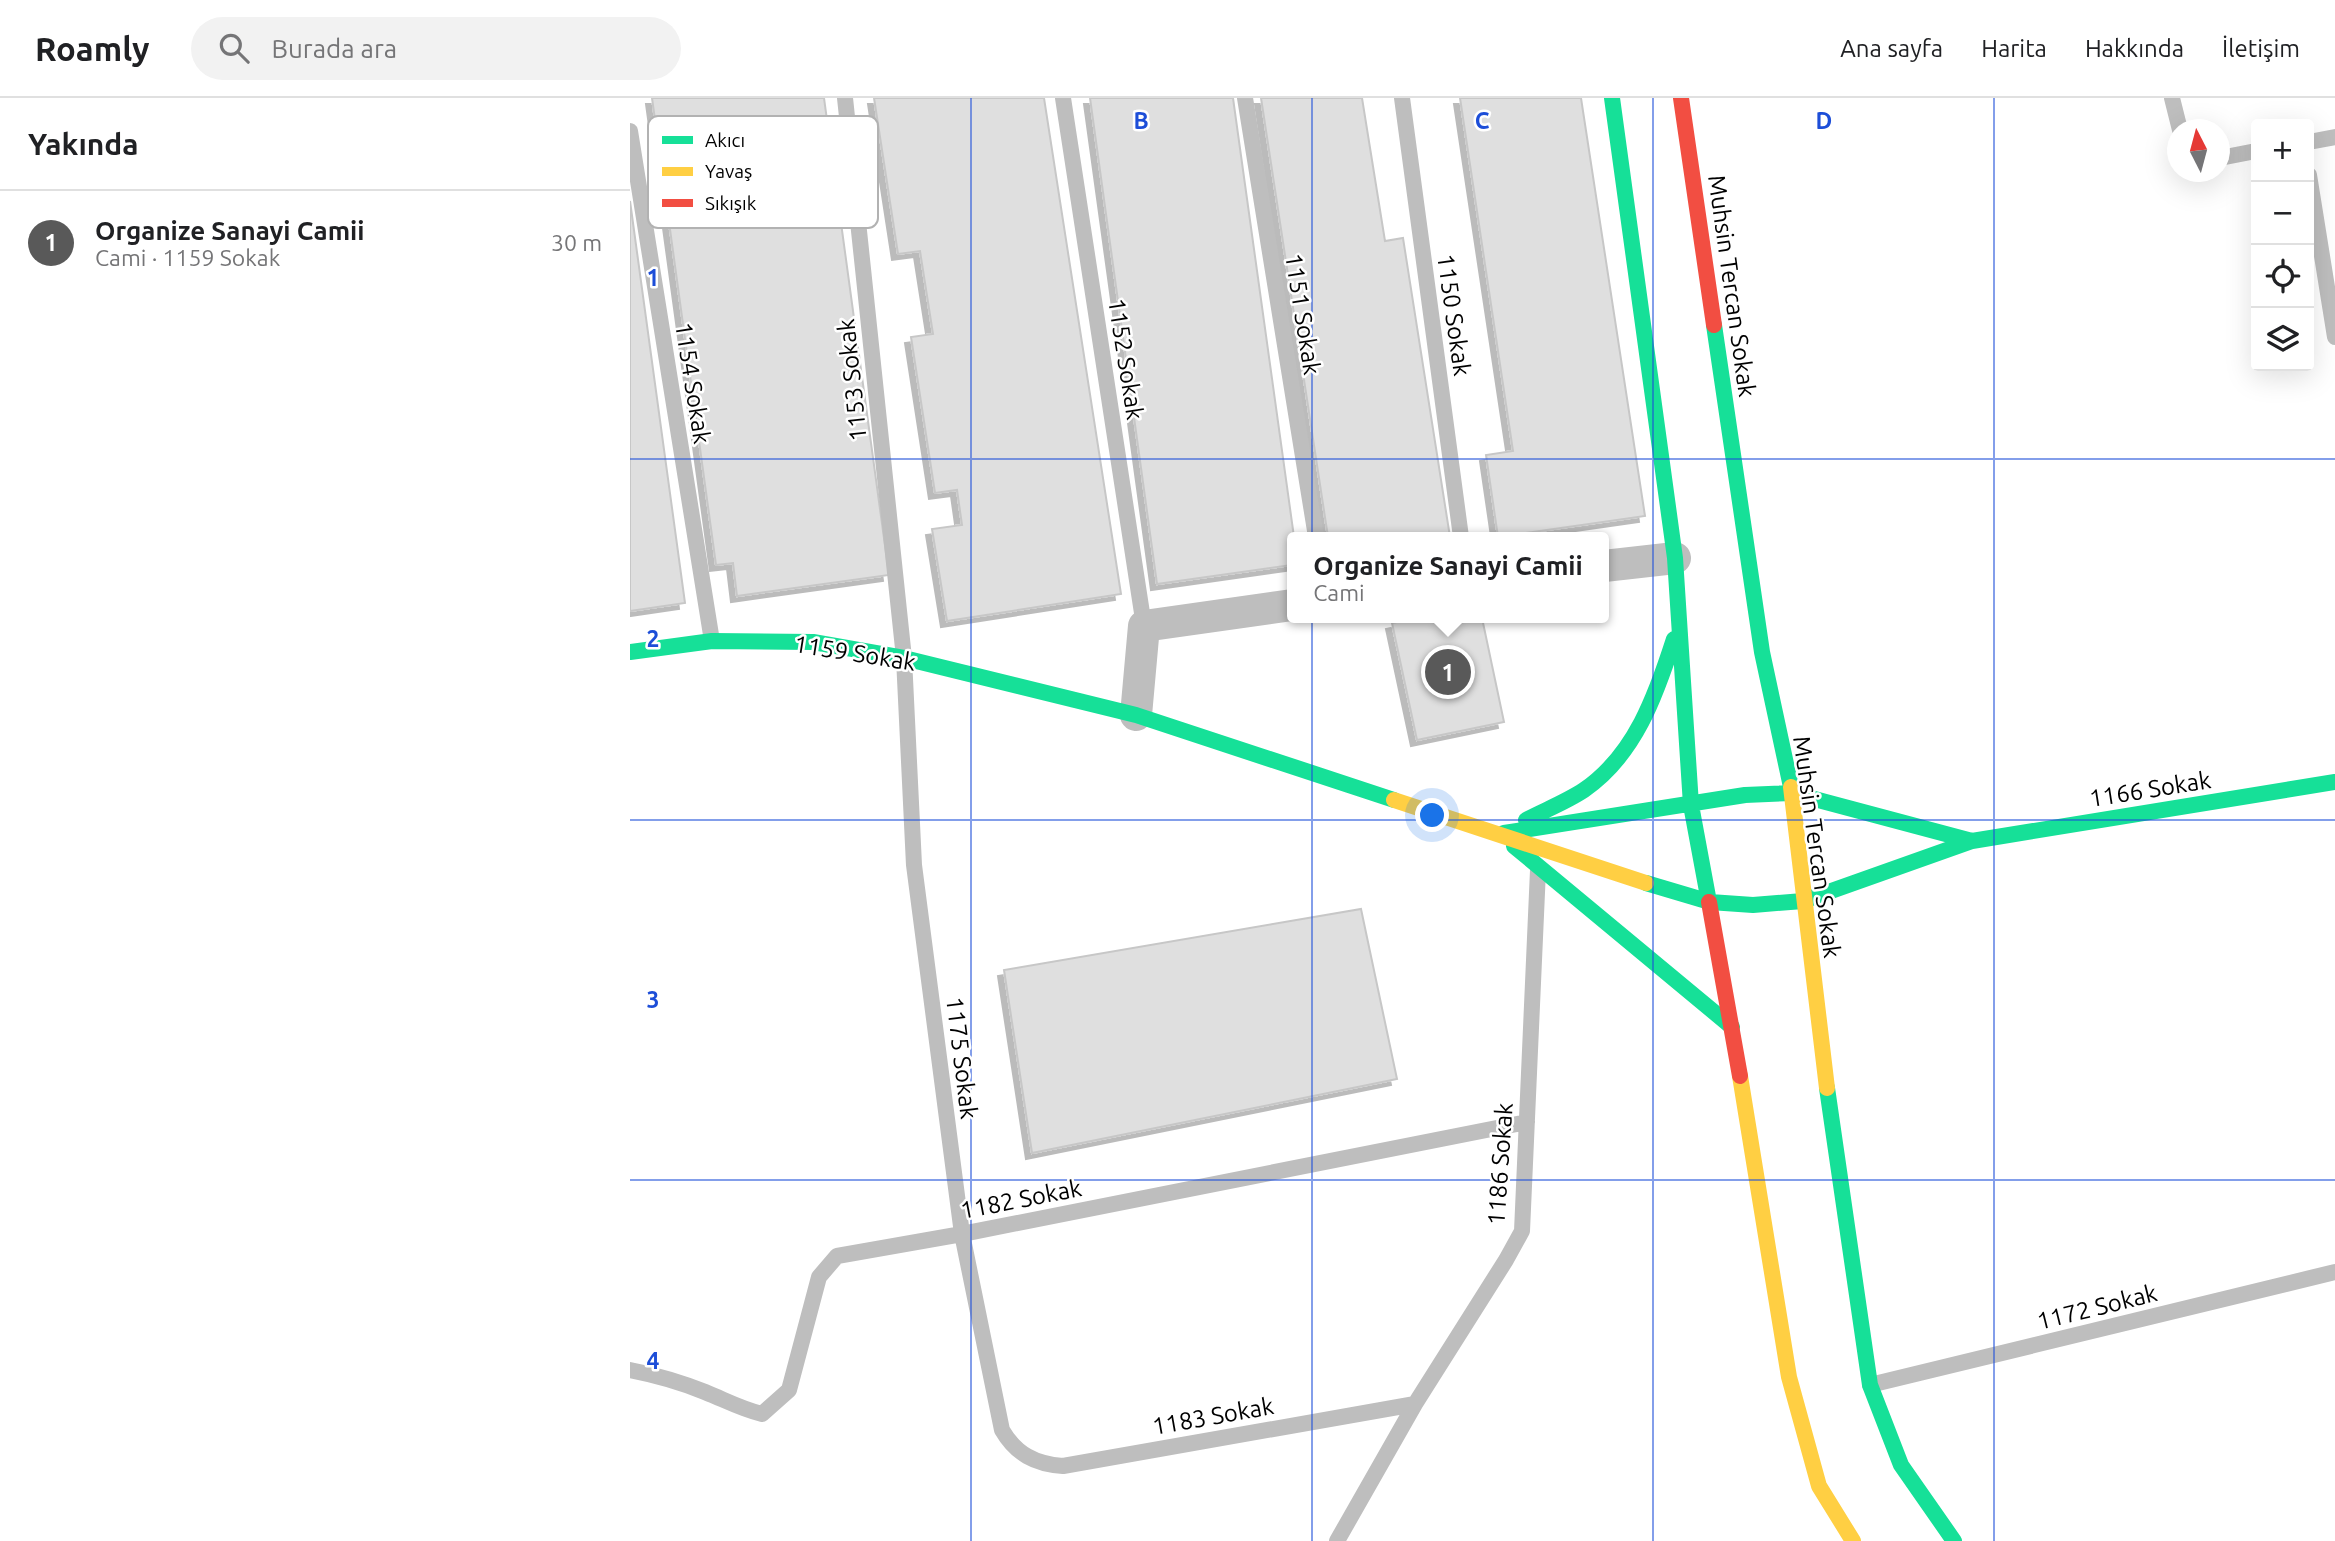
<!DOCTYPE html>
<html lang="tr">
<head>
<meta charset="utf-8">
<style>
  body { margin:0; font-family:Ubuntu,sans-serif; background:#f2f2f2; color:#202124 }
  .controls { position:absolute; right:21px; top:21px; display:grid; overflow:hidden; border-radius:7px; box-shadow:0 7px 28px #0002 }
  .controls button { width:63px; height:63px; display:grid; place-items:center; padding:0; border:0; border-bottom:2px solid #e0e0e0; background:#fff; color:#202124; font:35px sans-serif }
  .compass { position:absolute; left:1537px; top:21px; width:63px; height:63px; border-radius:50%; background:#fff; box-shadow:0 7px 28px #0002; rotate:354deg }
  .you { position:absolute; left:803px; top:718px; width:24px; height:24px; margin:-18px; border:5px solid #fff; border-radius:50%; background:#1a73e8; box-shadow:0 0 0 10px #1a73e833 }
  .badge { display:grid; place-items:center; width:46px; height:46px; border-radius:50%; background:#595959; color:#fff; font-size:23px; font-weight:700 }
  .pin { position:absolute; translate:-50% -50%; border:4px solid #fff; box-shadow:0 2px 7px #0006 }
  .popup { position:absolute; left:657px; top:434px; width:322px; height:91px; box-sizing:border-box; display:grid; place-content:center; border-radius:7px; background:#fff; filter:drop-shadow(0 2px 5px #0005); font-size:23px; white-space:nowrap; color:#757577 }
  .popup b { font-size:26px; color:#202124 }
  .popup::after { content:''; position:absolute; left:50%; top:100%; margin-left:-14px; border:14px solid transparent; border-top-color:#fff }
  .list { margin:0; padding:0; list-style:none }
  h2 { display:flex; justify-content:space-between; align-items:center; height:91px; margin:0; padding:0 28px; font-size:30px }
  h2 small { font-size:23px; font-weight:400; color:#757577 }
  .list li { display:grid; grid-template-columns:46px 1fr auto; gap:21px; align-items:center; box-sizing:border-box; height:105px; padding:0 28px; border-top:2px solid #e0e0e0 }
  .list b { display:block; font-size:26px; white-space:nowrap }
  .list p { margin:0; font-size:23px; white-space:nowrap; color:#757577 }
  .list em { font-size:23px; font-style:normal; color:#757577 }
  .icon { flex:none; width:38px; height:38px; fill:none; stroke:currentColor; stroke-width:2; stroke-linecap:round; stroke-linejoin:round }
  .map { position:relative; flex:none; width:1705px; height:1443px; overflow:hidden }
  header { display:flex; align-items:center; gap:42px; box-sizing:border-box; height:98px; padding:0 35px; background:#fff; border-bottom:2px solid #e0e0e0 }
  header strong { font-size:33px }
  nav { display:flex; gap:38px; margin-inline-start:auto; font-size:24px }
  .search { width:490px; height:63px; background:#f2f2f2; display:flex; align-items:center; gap:18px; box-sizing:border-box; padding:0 24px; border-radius:38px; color:#757577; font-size:26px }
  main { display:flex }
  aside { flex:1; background:#fff }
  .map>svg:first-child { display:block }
  .building { fill:#dfdfdf; stroke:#c7c7c7; stroke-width:2; filter:url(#shadow) }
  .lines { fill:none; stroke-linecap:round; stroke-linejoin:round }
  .lane { stroke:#bebebe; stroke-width:16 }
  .street { stroke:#bebebe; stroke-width:32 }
  .fast { stroke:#16e098; stroke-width:16 }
  .slow { stroke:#ffcf43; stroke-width:16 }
  .jam { stroke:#f24e42; stroke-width:16 }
  .grid { fill:none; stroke:#1d4ed8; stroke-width:2; stroke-opacity:0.55 }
  .labels { text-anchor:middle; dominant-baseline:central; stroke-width:5; stroke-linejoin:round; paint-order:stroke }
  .street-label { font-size:24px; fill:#000; stroke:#fff }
  .key { fill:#fff; stroke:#b2b2b2; stroke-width:2 }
  .key-label { font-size:19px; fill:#000 }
  .grid-label { font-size:23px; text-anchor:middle; font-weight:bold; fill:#1d4ed8; stroke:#fff; stroke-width:5; stroke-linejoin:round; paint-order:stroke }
</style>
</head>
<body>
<header>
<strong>Roamly</strong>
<div class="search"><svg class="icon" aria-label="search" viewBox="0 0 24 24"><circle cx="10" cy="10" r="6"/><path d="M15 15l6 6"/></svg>Burada ara</div>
<nav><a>Ana sayfa</a><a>Harita</a><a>Hakkında</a><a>İletişim</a></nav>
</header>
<main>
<aside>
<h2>Yakında<small></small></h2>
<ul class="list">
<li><span class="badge">1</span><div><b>Organize Sanayi Camii</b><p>Cami · 1159 Sokak</p></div><em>30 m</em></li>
</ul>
</aside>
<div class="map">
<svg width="1705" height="1443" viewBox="0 0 1705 1443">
  <defs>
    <filter id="shadow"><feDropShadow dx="-6" dy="6" stdDeviation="0" flood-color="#0004"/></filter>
  </defs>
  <rect width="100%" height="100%" fill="#fff"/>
  <path class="building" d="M22,0h172l65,477 -152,21 -4,-33 -17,2z
    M244,0h170l77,496 -174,27 -15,-92 30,-4 -5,-35 -22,3 -24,-156 22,-3 -13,-83 -22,3z
    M460,0h143l61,439h-2v28l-135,19z
    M631,0h101l23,143 18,-3 47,299h-122z
    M830,0h121l64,418 -147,21 -12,-82 27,-4z
    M0,103l55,402 -55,8z
    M786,520h66l22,104 -87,18 -25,-117z
    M731,811l36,170 -365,74 -28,-183z"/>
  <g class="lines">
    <path class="lane" d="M215,0l59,560 10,207 48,369 40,196c14,24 33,34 61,36l352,-62
      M433,0l81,528
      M615,0l71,439
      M772,0l59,439
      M1542,0l8,32
      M0,33l82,510
      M1679,44l26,-5
      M1590,60l36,-7
      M1679,77l26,162
      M0,1272c26,5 51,12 75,22 20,8 36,17 57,22l27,-24 30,-113 18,-21 125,-22 565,-112
      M1240,1287l465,-113
      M707,1443l78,-137 91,-144 16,-29 16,-361"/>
    <path class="street" d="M974,468l71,-8
      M506,617l8,-89 148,-21"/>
    <path class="fast" d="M982,0l63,460 16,247 18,97
      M1084,227l48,327 29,135
      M0,554l82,-11 101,1 91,16 232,57 258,85
      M896,722c19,-10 40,-18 58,-30 51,-35 72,-95 90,-151
      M874,735l241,-38 47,-2 180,48
      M884,748l218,181
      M1016,785l64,19 43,3 50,-4 169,-60 363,-59
      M1197,990l43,297 31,80 53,76"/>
    <path class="slow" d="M1161,689l36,301
      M764,702l252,83
      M1110,978l49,301 30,109 34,55"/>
    <path class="jam" d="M1051,0l33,227
      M1079,804l31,174"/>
  </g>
  <path class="grid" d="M341,0v1443M682,0v1443M1023,0v1443M1364,0v1443M0,361h1705M0,722h1705M0,1082h1705"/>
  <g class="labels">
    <g class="street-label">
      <text transform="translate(1102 188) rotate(82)">Muhsin Tercan Sokak</text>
      <text transform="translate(673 216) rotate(81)">1151 Sokak</text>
      <text transform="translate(824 217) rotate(82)">1150 Sokak</text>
      <text transform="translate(496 261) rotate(81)">1152 Sokak</text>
      <text transform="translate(222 282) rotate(-96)">1153 Sokak</text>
      <text transform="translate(63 285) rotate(81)">1154 Sokak</text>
      <text transform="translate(225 555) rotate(9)">1159 Sokak</text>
      <text transform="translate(1520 691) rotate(-9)">1166 Sokak</text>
      <text transform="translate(1187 749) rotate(82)">Muhsin Tercan Sokak</text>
      <text transform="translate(332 960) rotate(83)">1175 Sokak</text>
      <text transform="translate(870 1066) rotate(-86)">1186 Sokak</text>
      <text transform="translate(391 1101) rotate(-11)">1182 Sokak</text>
      <text transform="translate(1467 1209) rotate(-14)">1172 Sokak</text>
      <text transform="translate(583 1318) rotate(-10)">1183 Sokak</text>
    </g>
  </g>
  <rect x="18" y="18" width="230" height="112" rx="10" class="key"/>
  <rect x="32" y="38" width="31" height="8" fill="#16e098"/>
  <rect x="32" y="69" width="31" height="9" fill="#ffcf43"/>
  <rect x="32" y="101" width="31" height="8" fill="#f24e42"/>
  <g class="key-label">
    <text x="75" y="49">Akıcı</text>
    <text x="75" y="80">Yavaş</text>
    <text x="75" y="112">Sıkışık</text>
  </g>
  <g class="grid-label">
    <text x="511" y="31">B</text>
    <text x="852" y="31">C</text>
    <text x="1194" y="31">D</text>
    <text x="23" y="188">1</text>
    <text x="23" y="549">2</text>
    <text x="23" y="910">3</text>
    <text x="23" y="1271">4</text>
  </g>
</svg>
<div class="controls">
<button>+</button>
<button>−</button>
<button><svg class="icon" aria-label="locate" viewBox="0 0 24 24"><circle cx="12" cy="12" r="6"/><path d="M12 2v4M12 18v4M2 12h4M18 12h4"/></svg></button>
<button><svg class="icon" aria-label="layers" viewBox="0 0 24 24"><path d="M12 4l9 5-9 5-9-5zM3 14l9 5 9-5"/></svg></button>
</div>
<svg class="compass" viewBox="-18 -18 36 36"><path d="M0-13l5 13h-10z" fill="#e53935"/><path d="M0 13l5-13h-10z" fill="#757577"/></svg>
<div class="you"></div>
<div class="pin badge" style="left:818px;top:574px">1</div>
<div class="popup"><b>Organize Sanayi Camii</b>Cami</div>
</div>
</main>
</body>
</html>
